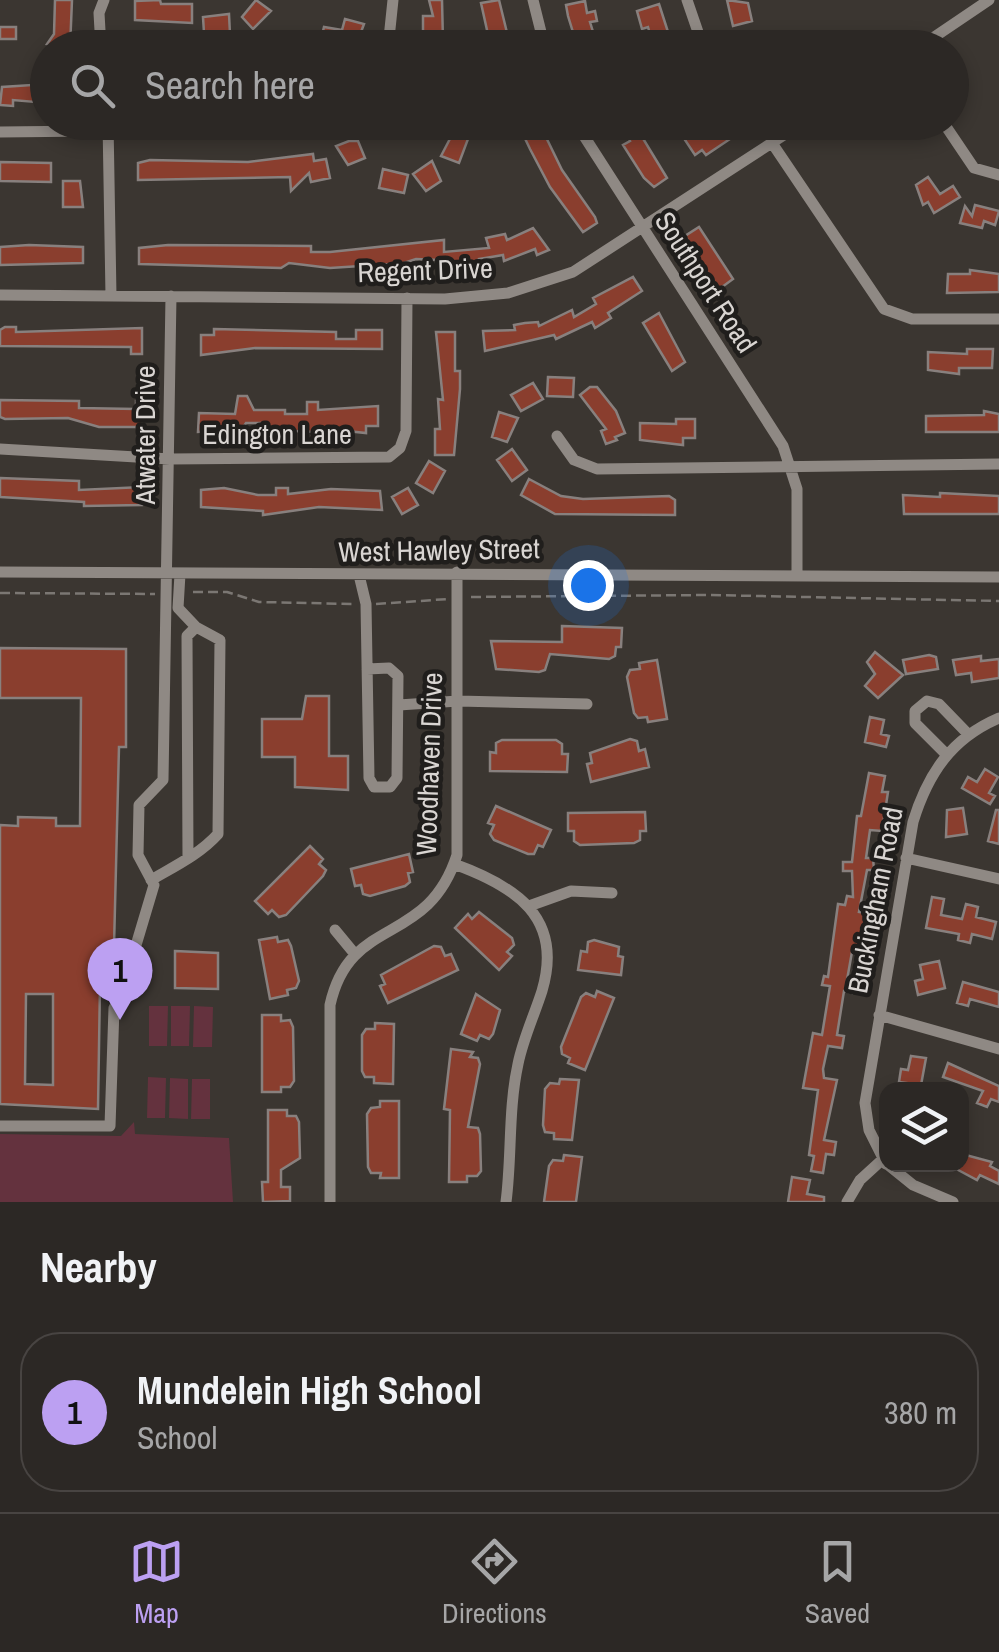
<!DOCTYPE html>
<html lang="en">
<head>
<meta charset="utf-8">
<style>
  body { margin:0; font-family:"Archivo Narrow",sans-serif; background:#34302d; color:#f1f3f6 }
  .controls { position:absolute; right:30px; bottom:30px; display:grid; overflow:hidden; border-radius:20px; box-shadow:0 5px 15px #0003 }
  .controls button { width:90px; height:90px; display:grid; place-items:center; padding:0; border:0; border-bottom:2px solid #484442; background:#2c2825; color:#f1f3f6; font:50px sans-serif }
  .you { position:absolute; left:588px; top:585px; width:35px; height:35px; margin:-25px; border:8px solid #fff; border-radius:50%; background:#1a73e8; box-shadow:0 0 0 15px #1a73e833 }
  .badge { display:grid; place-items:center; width:65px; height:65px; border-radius:50%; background:#bca0f2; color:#111; font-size:32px; font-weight:700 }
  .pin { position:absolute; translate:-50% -82px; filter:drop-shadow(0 2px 5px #0008) }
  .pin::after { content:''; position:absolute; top:52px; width:35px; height:30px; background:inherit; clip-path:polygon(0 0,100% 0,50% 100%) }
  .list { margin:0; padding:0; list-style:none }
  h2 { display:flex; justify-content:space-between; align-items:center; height:130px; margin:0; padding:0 40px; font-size:42px }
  h2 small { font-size:32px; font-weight:400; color:#a6a6a7 }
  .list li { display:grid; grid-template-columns:65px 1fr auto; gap:30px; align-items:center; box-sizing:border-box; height:160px; margin:0 20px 20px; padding:0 20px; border:2px solid #484442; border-radius:40px }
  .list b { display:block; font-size:38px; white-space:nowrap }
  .list p { margin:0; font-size:32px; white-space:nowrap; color:#a6a6a7 }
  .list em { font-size:32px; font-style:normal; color:#a6a6a7 }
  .icon { flex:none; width:55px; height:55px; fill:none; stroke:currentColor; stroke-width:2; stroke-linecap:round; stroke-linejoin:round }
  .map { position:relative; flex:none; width:999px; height:1202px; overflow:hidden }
  .search { position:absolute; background:#2c2825; box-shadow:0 5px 15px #0003; left:30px; right:30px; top:30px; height:110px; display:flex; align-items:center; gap:25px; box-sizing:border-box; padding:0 35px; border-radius:55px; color:#a6a6a7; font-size:38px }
  .sheet { height:310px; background:#2c2825 }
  nav { display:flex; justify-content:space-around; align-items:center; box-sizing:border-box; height:140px; border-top:2px solid #484442; background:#2c2825; font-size:28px; color:#a6a6a7 }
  nav a { display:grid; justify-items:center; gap:5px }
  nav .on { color:#bca0f2 }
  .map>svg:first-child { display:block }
  .green { fill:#64323e }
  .building { fill:#8a3e2e; stroke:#88807e; stroke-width:2.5; fill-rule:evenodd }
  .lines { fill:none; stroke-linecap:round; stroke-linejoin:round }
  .path { stroke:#7b7773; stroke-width:2.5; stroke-dasharray:10 5; stroke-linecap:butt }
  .minor { stroke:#8f8984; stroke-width:11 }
  .labels { text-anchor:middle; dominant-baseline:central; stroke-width:9; stroke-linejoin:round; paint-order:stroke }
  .street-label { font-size:28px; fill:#d9d5d2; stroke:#201e1c }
</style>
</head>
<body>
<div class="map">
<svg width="999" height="1202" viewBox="0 0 999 1202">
  <rect width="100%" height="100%" fill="#3b3631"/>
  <path class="green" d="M149,1006h19l-1,40h-18z
    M171,1006h19l-1,40h-18z
    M194,1006l19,1 -1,40h-19z
    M148,1077l18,1 -1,40h-18z
    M170,1078l18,1v40l-19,-1z
    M192,1079h18v40h-19z
    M134,1122l1,12 94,4 4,64h-233v-68l121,2z"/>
  <path class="building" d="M55,0h17l-2,48 -23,-4 7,-10z
    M160,0l1,4h31v19l-57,-3v-19z
    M256,0l15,11 -18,18 -11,-12z
    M429,0h13l1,41 -17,1 -3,-7v-19h10z
    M499,0l11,45 -19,3 -10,-45z
    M727,0l21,3 4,18 -19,5z
    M585,1l2,12 8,-2 2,10 -7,1 8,26 -21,-3 -9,-29 -2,-11z
    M659,4l9,28 7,16h-21l-6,-21 -6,2 -5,-18z
    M229,14l1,20 -26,-1 -1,-16z
    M345,19l19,5 -9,24 -16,-4 1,-6 -17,-7 1,-4 18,3z
    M0,27h16v12h-16z
    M47,84v19l-34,-3v6l-13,-1 2,-18z
    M531,122l12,9 19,39 33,47 2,6 -14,9 -33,-45 -20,-38 -10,-21z
    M620,122h13l34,56 -13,9 -10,-9 -21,-33 7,-4z
    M716,122h12l8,13 -30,20 -4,-5 -7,5 -10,-15z
    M453,133l15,6 -9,24 -18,-7z
    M349,141h9l7,17 -17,7 -12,-19z
    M313,154l1,7 12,-2 4,19 -19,4 -2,-9 -18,18 -1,-14 -152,3v-17l12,-3 98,2z
    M432,161l9,20 -15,10 -13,-17z
    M0,162l51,1v19l-51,-1z
    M383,169l25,6 -4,18 -25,-5z
    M928,177l12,17 13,-8 7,11 -26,16 -6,-11 -5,3 -7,-20z
    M63,181h17l3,26h-20z
    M975,205l24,6 -4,14 -11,-4 -2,7 -22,-5 5,-17 7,10z
    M699,227l34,52 -15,11 -33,-54z
    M533,228l16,22 -12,5 -2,-6 -31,12 -1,-6 -24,4 1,9 -26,2 -17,-4v-6l-21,-1 -12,4v6h-12l-1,-5 -61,4 -41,-5 -8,5 -142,-4v-16l29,-3 143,1v6h19l114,-12v12l45,-4 -3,-10 19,-4 2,6z
    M29,245l54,2v16l-83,2v-18z
    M970,270l29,4v18l-52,1 1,-19h22z
    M633,277l9,14 -34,22 3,5 -16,10 -3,-6 -36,17 -2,-4 -69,16 -2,-20 32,-1 -1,-5 11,-2 13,-1 1,4 33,-16 2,7 22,-13 -3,-6z
    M659,313l26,49 -13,9 -29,-48z
    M5,327h11v5l126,-4v26h-11v-7l-131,-1v-16z
    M214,329l122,3v7h20v-9h26v19l-127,-1 -54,7v-20h13z
    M436,332h19v39h5v18l-6,66h-19v-26h5l-2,-30 5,1z
    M967,349h26l-1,19h-33v6l-31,-4v-18l39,2z
    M548,377l26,1 -1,19 -26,-1z
    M533,383l10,16 -22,12 -10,-16z
    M590,387h7l19,24 9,22 -10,4 2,3 -11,4 -5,-13 5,-2 -26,-34z
    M238,396h9l7,14h31v4h22v-12h11v8l60,-4v20h-12v7l-48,-5v4l-25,-1 -33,-2v-6h-14l-4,6 -44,3 1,-19 36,1z
    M0,400l79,1v7l57,1v-8h10v9h-4v17h-43l-31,-9 -63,1 -5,-2z
    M984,411l15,3v18h-73v-16l58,-1z
    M499,412l19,6 -11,24 -15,-5z
    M676,419h19v19h-12v7l-43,-5v-17l36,1z
    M512,449l15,21 -15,11 -15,-21z
    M429,461l16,10 -12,22 -17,-10z
    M0,478l79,3v9l63,-3v18l-58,1v-4l-84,-5z
    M529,479l32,17 22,3 86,-3 6,4v15l-120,-1 -34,-19z
    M224,488l34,7h18v-7h12v6l43,-5 49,2 2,19 -63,-3 -56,8v-4l-62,-4v-17z
    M408,488l10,17 -16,9 -10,-17z
    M940,493l59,3v18h-95l-1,-19 37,2z
    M562,626l60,2 -1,19h-5l-1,9 -6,3 -59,-5 -5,16 -6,2 -43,-3 -5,-28 71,1z
    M0,648l126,1v98h-7l-6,239 -13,-1 -2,124 -98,-5v-279l18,1v-9l38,1v8h24l1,-128h-81zM26,994h27v91l-28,-1z
    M875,652l28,23 -25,23 -13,-12 10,-12 -8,-12z
    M929,655l7,2 2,12 -32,5 -3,-14z
    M981,656v5l18,-2v19l-27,4 -1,-9 -15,2 -3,-15z
    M657,660l10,59 -19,3 -1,-5 -9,1 -4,-5 -7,-36 3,-7 10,-1 -1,-6z
    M306,696h23v60h19v34l-53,-3v-30h-33v-38h40z
    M870,717l14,3 -3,14 8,2 -3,11 -21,-5z
    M630,739l7,2 2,10 6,-2 4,18 -58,15 -4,-18 5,-1 -2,-10z
    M502,740h54l6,4v10h6l-1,18 -77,-1v-19l6,1v-10z
    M985,769l13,8 -9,16 6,3 -5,8 -28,-16 6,-11 9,5z
    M869,773l16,3 -3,16h6l-6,39 -12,-1 -4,28h7l1,12h-7l-8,42 7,1 -7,40 -7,-1 -5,28 7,1 -2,12 -8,-2 -7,44 7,1 -2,12 -14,-2 -5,23 1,9 13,2 -13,60 12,2 -2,13 -8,-1 -3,19 -12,-2 3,-15 -5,-1 9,-65 -15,-2 10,-55 9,2 8,-49 -8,-1 2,-9 4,1 10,-73 7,1 2,-9 6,1 -1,-26h-9v-9h9l5,-46h4z
    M496,806l55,24 -8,17 -5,-2 -4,9h-6l-34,-14 -4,-6 4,-9 -6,-2z
    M963,808l4,26 -21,3 1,-27z
    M996,810h3v34l-11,-3z
    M645,812l1,19h-6v9l-6,3 -54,2 -6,-4v-10h-6v-18z
    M310,846l13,13 -4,5 7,6 -3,6 -37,39 -7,2 -7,-7 -4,4 -13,-13z
    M409,854l4,18 -5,1 2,9 -5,4 -35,10 -7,-2 -2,-9 -6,1 -4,-17z
    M932,897l12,2 -3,16 21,4 4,-15 12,3 -2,10 20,5 -4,17 -20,-5 -2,9 -12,-3 1,-6 -33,-6z
    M479,912l33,26 2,7 -7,7 5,4 -13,14 -44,-42 13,-14 4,5z
    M277,937l1,5 10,-2 3,6 8,35 -3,7 -9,2 1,5 -18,4 -11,-59z
    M594,940l25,7 -1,9 5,1 -2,18 -43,-5 3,-19 6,1 1,-10z
    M434,946l7,1 4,9 6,-2 7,16 -70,33 -8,-17 5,-2 -4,-9z
    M175,951l43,2v36l-43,-1z
    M939,961l6,27 -27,7 -3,-14 8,-2 -3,-14z
    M963,982l36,10v15l-29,-8 -2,7 -11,-3z
    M597,991l17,7 -29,72 -17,-7 2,-5 -8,-4 -1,-7 20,-50 5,-4 9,4z
    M476,994l24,16 -7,24 -4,5 -9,-4 -3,6 -16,-7z
    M262,1015h19v6l9,-1 3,7 1,54 -4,6h-9v5h-19z
    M375,1023l19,1 -1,60 -19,-1v-6h-9l-3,-6v-36l4,-6h9z
    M451,1049l22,3 -3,5 8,1 2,6 -12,63 10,1 2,6 1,37 -4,5h-10v6h-18l1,-72 -6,-1z
    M911,1056l15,2 -5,27 -22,-3 2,-13 7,1z
    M948,1063l51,23v16l-8,-3 -4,8 -10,-4 6,-12 -40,-14z
    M560,1079l19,1 -7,60 -18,-1v-6l-9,-1 -2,-7 2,-36 5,-6 9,1z
    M380,1101h19v77h-19l1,-5h-10l-3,-6 -1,-53 4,-6 9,-1z
    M268,1110h19v6h9l3,6 1,36 -19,12v17h9v14l-27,1 -1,-20h6z
    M962,1154l30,8 -2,4 9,5v13l-19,-9 -3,5 -30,-16h15z
    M564,1155l18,2 -6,45h-32l5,-36 4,-6 10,1z
    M792,1177l18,3 -3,14 17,3v5h-36z"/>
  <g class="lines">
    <path class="path" d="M193,592h34l32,10 94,2
      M0,593l155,1
      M471,597l239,-2 289,6
      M376,604l72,-5"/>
    <path class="minor" d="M533,0l12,48
      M687,0l11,32 11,16
      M101,48l-2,-35 5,-13
      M388,48l5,-48
      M918,48l71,-48
      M108,122l3,174
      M402,122l3,2
      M575,122l208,324 14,43v86
      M943,122l31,46 25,7
      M0,132l269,-3 45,-7
      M772,143l112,166 28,10h87
      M0,295l445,4 63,-6 65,-21 231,-150
      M557,436l17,24 23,9 402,-5
      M0,449l170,10 219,-2 11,-9 6,-17 1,-133
      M0,572l999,5
      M180,574l-2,34 18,19
      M359,575l7,29 3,174 5,9h16l7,-9 1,-102 -9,-8 -22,1
      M399,705l59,-4 129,3
      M946,754l-31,-31v-12l12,-10 12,3 29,30
      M906,858l93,21
      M454,864c61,22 110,53 88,127 -8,25 -19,48 -24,73 -10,46 -6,92 -12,138
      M151,880c24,-14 49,-26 67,-46l2,-194 -24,-13 -9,9 1,222
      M529,906l42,-15 41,2
      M335,930l19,23
      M879,1015l120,34
      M0,1126h110l4,-118 8,-16 32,-107 -16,-30 1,-50 24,-25 8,-484
      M886,1164l-17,-34 -4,-27 48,-281c15,-49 39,-84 86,-104
      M887,1164l26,21 40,17
      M330,1202v-197c20,-91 97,-57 127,-150v-283
      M847,1202l13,-22 23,-21"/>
  </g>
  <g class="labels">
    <g class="street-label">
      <text transform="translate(425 270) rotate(-2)">Regent Drive</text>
      <text transform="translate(706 282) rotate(57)">Southport Road</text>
      <text x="277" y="434">Edington Lane</text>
      <text transform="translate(145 435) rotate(-90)">Atwater Drive</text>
      <text transform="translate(439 550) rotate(-1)">West Hawley Street</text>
      <text transform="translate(429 764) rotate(-88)">Woodhaven Drive</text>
      <text transform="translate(875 900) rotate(-79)">Buckingham Road</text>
    </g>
  </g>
</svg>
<div class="controls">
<button><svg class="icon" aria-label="layers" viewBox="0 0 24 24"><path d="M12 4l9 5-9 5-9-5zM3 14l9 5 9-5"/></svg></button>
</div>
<div class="you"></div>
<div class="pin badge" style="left:120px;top:1020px">1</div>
<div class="search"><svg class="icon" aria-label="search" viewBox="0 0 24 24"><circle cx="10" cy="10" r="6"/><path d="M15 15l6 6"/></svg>Search here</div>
</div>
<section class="sheet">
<h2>Nearby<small></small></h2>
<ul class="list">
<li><span class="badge">1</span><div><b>Mundelein High School</b><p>School</p></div><em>380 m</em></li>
</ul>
</section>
<nav>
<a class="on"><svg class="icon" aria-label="map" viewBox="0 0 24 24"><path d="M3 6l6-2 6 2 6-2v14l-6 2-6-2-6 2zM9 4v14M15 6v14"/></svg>Map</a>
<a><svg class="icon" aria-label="directions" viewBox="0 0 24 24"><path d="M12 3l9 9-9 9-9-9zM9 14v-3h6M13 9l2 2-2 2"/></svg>Directions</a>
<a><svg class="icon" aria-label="saved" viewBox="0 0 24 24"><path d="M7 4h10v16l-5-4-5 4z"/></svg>Saved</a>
</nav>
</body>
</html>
